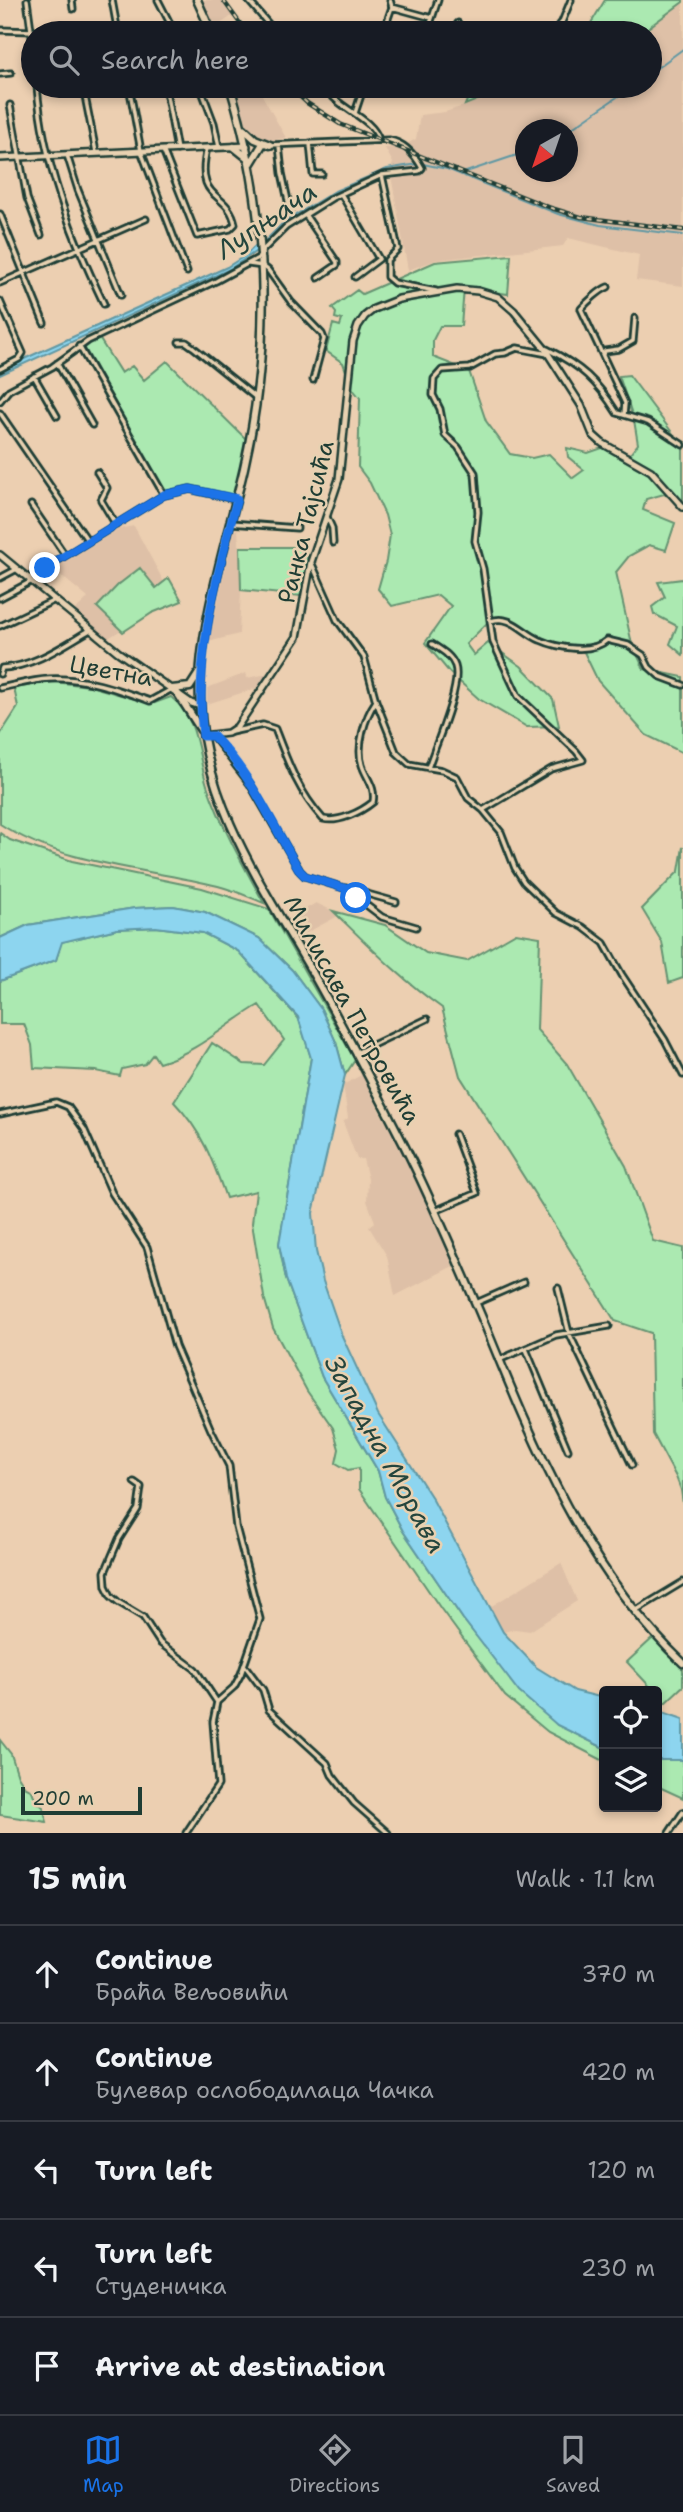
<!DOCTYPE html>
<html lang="en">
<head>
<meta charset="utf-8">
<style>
  body { margin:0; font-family:"Shantell Sans",sans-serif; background:#20242c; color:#f1f3f6 }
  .controls { position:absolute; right:21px; bottom:21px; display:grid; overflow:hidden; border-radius:7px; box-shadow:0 4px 10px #0003 }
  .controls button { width:63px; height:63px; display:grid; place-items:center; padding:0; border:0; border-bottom:2px solid #363941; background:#171b24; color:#f1f3f6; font:35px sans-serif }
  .compass { position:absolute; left:515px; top:119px; width:63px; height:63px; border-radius:50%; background:#171b24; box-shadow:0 4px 10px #0003; rotate:220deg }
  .scale { position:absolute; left:21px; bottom:18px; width:121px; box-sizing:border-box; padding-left:7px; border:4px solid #1f3d34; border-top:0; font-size:19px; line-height:24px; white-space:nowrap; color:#1f3d34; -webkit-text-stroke:5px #e8d1b1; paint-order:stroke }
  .stop { position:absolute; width:21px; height:21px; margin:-16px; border:5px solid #1a73e8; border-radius:50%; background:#fff }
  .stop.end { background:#1a73e8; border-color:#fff; box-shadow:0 2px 7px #0008 }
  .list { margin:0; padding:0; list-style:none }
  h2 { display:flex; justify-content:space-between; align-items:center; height:91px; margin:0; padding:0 28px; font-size:30px }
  h2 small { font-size:23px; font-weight:400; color:#9ea1a6 }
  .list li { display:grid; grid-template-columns:46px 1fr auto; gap:21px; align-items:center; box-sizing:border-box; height:98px; padding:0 28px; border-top:2px solid #363941 }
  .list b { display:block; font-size:26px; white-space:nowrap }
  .list p { margin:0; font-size:23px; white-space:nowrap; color:#9ea1a6 }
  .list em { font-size:23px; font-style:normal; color:#9ea1a6 }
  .icon { flex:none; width:38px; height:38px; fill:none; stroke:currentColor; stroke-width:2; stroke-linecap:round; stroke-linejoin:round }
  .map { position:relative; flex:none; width:683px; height:1833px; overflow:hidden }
  .search { position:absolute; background:#171b24; box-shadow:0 4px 10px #0003; left:21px; right:21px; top:21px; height:77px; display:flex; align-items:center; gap:18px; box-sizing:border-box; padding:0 24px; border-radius:38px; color:#9ea1a6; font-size:26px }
  .sheet { height:581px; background:#171b24 }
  nav { display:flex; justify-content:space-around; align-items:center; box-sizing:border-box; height:98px; border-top:2px solid #363941; background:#171b24; font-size:19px; color:#9ea1a6 }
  nav a { display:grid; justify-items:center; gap:4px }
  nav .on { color:#1a73e8 }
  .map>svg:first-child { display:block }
  .built { fill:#dec0a7; fill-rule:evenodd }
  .green { fill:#abe9b1; stroke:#659372; stroke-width:2 }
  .water { fill:#8dd5ef; stroke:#6198a4; stroke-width:2 }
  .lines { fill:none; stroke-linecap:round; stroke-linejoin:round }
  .stream { stroke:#6198a4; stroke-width:2 }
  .street-casing { stroke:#1f3d34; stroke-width:9 }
  .secondary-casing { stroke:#1f3d34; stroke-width:10 }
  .primary-casing { stroke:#1f3d34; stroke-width:11 }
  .street { stroke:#e8d1b1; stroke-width:3.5 }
  .secondary { stroke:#e8d1b1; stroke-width:5 }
  .primary { stroke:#e8d1b1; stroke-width:6 }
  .rail-casing { stroke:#1f3d34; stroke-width:4.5 }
  .rail { stroke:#e8d1b1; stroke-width:2; stroke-dasharray:5; stroke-linecap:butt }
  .route { stroke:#1a73e8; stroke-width:9 }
  .labels { text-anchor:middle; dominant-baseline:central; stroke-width:5; stroke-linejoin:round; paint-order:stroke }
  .street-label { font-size:24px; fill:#1f3d34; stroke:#e8d1b1 }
  .water-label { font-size:26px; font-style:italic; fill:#24453d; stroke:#e8d1b1 }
</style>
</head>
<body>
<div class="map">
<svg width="683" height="1833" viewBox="0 0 683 1833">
  <rect width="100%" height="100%" fill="#eccfb1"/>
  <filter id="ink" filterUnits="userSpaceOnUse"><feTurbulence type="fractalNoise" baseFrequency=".0143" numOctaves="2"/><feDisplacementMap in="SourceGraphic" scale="14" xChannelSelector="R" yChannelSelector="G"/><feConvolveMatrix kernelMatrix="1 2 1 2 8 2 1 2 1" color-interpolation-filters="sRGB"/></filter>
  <g filter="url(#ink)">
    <path class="built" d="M199,0h22l11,16 -19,13z
      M683,2v284l-47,-6 3,-25 -71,-17 -5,8 -127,14 -28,10 -18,-100 3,-7 -8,-15 18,-2 13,-7 4,-24 25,-3 34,-11 23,-11 47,1 11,-5h90v-53h-9zM526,130h42v42h-42z
      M233,86h24l29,52 -17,3 -15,-5 -5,-5z
      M134,526l30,56 -8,6 -38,-3 -21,21 24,24 -14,9 -34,-27 15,-14 -35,-29 65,-40z
      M238,528l3,62 -2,44 -31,8 25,-110z
      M246,673l1,5 21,-4 -8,13 -53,17v-16z
      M316,903l17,8 5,5 -43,23 -9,-19z
      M363,1074l17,38 29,51 44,103 -58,30 -8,-40 -18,-29 6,-5 -8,-21 1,-22 -5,-20h-6l-14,-37 5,-4 -5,-33z
      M561,1563l16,38 -47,30 -15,-2 -12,3 -13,-25z"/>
    <path class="green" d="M605,0h78v2l-42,31h-56z
      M473,86h87l-11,5 -47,-1 -37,15z
      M511,255l-3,39 -44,-6 -3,38h-21l-7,14v17l36,14 17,50 24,33 22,4 17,-4 24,24 11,-8 -16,-13 -1,-9 21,5 17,-6 25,7 8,-10 -4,-24 -15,-44 10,-1 54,72v57l-19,-10 -18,5 -3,11 32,13 -9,27 -17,-5 -20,11 -13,16 16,72 12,25 39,8v76l-37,-18 -48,-54 -14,-29 -40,-8 -29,-22 -22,-5 -27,27 8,11 14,-12 33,23 32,33 6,27 -32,1 -48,-28 -29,-26 -25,-30 26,-37 -13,-11 -46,11 -14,-17 8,-28 4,-26 -5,-20 -15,-32 -12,-16 2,-69 -8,-10 -9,-25 -17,-12 7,-27 7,2 2,-6 -7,-2 1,-5 -4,-5 25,-18 5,4 73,-32z
      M99,338l22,35 11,-7 12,14 23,-19 80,79 -13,57c-28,-8 -40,-14 -69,-4l-82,-148z
      M240,547h64l4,14 -7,35 -60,-6z
      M140,568l16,20 13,-10 13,23 -30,12 -29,19 -26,-25 21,-22z
      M683,579v76l-13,-11 7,-18 -23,-12 -2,-7 13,-10 -7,-15z
      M54,682l36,4 62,18 19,-7c28,22 26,57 36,88 14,41 36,80 57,118 -15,-6 -30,-13 -46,-17 -71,-18 -156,-21 -218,-62v-89l18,-28 -4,-19z
      M0,833l10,7 62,21 130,27 67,21 86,151 -10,15 -9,-33 -15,-33 -29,-39 -33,-32 -54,-26 -32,-6 -38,2 -107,17 -28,13z
      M683,847v131l-14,5 -7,-41 -20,-33 37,-38z
      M333,911l52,14 41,28 41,8 49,-28 24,4 -3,93 30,34 59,102 27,75 30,7v256l-2,-14 -5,-13 -23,-43 -2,-101 -36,-12 -155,-245 -18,-68c-40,-28 -74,-63 -109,-97z
      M156,927l47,6 35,18 61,68 12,39 -32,186 7,35 36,98 56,94 7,26 18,34 60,88 38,48 56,58 47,23v13l-56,-29 -43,-36 -64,-87 -82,-120v-21l-11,2 -12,-7 3,-14 -6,-21 -26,-37 -34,-63 -9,-31 -12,-74 4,-32 -30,7c-13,-37 -24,-67 -52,-96l38,-59 32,21 20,1 20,-25 -25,-35c-33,19 -61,47 -100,58l-6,-9 -8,10 -23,5 -2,7 -24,-5 -62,-3 -2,-23 -8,-21h-24v-43l56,-21 5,-18 56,-13z
      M654,1637l29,32v17l-18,17 -8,-12h-3l-27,-29z
      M0,1740l11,14 7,22 7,11 7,4 4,10 7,6 4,15 -47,-7z
      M657,1760h26v38l-26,-12z"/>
    <path class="water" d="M257,244l1,6 -28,19 -230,106v-4l24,-12 203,-92 19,-12z
      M173,906l32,6 54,26 33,32 29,39 15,33 9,33 -32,138 3,38 7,30 19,55 36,78 54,84 71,134 33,35 39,24 29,7v50l-47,-23 -38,-33 -56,-73 -60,-88 -18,-34 -7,-26 -56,-94 -36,-98 -7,-35 32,-186 -13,-41 -60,-66 -35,-18 -47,-6 -39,2 -55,13 -6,18 -56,21v-43l28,-13 107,-17z
      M657,1710l26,9v41h-26z"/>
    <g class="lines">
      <path class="stream" d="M650,73l33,-24
        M568,131l65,-45
        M423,164l24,5 111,45 42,11 83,10
        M460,174l66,-22
        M263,243l21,-21 51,-31 52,-22 30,-5"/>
      <defs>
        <path id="street" d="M27,0l6,45
          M72,0l1,9
          M112,0l6,33
          M158,0l17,33
          M248,0l28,33
          M392,7l40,11
          M0,30l98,3
          M383,33l9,-26 -2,-7
          M427,33l11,-33
          M452,33l6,-10
          M553,33l9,-11 9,-22
          M0,74l11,-1
          M37,86c6,77 34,149 67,218
          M83,86l13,66
          M129,86l12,65 46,121
          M200,86l14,37 5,24
          M326,86c9,23 45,29 53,54
          M166,91l11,59
          M10,105l17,93 14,37
          M355,113l9,-27
          M310,143l3,31h9
          M279,145l3,28 8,37
          M163,150l34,86 33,-7 5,-5c-7,-35 -41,-20 -28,-76
          M67,155l11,35 43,105
          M382,175l16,74 -11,11v17l7,6 42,8
          M341,194l38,65 -24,18
          M0,214l44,109
          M306,216l31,46v3l-19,13
          M262,251l24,-24 46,-29 50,-23 37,-4 3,-3c-7,-13 -17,-25 -33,-28l-120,5
          M249,264l14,2 5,4 23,32 31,32 2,5 -11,41
          M0,283l146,-64
          M608,287c-8,3 -21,15 -27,22l44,94 -1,12
          M0,301l23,52 -4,6 -19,10
          M179,342h7l7,5 62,50
          M79,346l85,149
          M547,349c34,17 50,32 70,64l31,9 35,23
          M603,354l2,-3 14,-2 14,-8 2,-23
          M57,363l35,62
          M34,376l23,40
          M0,401l9,-11 43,-23 36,-26 128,-60 44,-24
          M0,413l88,128
          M97,472l10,16 -6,12 15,25
          M31,505l34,50
          M327,517l5,11 1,15
          M231,523l66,5
          M312,564l25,56 27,37 12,44 20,51 13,12 33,6 15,7 11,21 15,12 18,22 14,36 9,14 32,31 27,14 21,16 18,32 43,65 18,35
          M0,578l17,-9
          M29,578l135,-83 26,-6 45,10
          M0,598l32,-17
          M491,621c20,-7 32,12 49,19 18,8 52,14 67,0l21,5 15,10 6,12 10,9 24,9
          M0,626l55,-26
          M0,674l2,-6c32,-1 62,-23 88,-38
          M0,688c16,-3 32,-8 49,-9 35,-2 68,10 101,22l22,-12
          M231,732l32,-7 12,4c13,34 23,62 48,90 15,4 38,-7 50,-17 3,-15 -7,-24 -11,-37 -6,-19 3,-48 14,-64
          M213,736l37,48 50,87 5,5 39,12 38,29 34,10
          M428,768c7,-22 34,-82 27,-102 -4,-11 -14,-16 -23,-22
          M483,810l68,-41 32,-9 -7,-9 -58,-55 -25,-54 -10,-73 -8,-28 3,-29 -3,-39 -17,-26 -13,-12 -5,-26 -7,-14 1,-16 8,-9 28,-2 25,-14 10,-1 12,-5 31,6
          M346,888l50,14
          M356,1053l71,-34
          M0,1114l56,-12 12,5 16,22 28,64 35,54 28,99 36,84 18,36 7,61 24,92 -19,55 -7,13 -17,15
          M435,1211l42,-18 -22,-59
          M558,1288l11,45 63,132
          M476,1303l48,-21
          M526,1349l42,101
          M499,1360l57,-25 53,-9
          M134,1482l7,5 -3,22 -19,30 -14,33 1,14 5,10 7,6 25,15 17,26 35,26 22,33 -4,20 5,63 -32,48
          M635,1611l48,-29
          M245,1666l18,24 6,20 58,53 5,12 22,28 34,30
          M669,1833l14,-21"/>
        <path id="secondary" d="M0,158l247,-12
          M0,555l118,97 73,51 9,3
          M203,736l25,-3 9,-6 60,-90 14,-75 28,-83 14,-138 5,-15 7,-10 9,-7 25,-10 58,-10 21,2 20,6 16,14 31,38 36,56 12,30 9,8 49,28 32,36"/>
        <path id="primary" d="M197,0l15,33
          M230,86c38,124 43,254 14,382 -16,70 -48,164 -44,235 5,101 62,182 111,267 32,57 63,116 93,175 29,58 55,119 81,180 50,122 100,245 198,338
          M243,128l12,11 15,6
          M234,147l15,12
          M251,163l11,-18
          M172,689l18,-2 9,-14
          M178,694l23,36"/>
      </defs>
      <use href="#street" class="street-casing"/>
      <use href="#secondary" class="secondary-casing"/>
      <use href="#primary" class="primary-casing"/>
      <use href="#street" class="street"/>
      <use href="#secondary" class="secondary"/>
      <use href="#primary" class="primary"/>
      <defs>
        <path id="rail" d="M223,0l24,33
          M289,86l18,17 33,21 211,84 30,9 102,13"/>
      </defs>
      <use href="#rail" class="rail-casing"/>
      <use href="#rail" class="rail"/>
    </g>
  </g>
  <g class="lines" filter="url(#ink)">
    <path class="route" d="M45,568l119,-73 26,-6 47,10c-20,78 -43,157 -34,237h10c38,37 60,90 87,135l5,5 39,12 12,10"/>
  </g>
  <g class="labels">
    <g class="street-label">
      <text transform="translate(306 522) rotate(-76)">Ранка Тајсића</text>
      <text transform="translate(111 671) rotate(10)">Цветна</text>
      <text transform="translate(352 1010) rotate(61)">Милисава Петровића</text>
    </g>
    <g class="water-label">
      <text transform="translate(266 220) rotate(-34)">Лупњача</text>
      <text transform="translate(386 1454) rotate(61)">Западна Морава</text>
    </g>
  </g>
</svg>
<div class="controls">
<button><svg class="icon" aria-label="locate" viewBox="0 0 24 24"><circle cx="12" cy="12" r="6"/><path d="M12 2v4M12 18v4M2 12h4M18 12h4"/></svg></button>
<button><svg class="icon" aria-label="layers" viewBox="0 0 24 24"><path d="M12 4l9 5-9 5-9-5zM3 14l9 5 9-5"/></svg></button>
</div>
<svg class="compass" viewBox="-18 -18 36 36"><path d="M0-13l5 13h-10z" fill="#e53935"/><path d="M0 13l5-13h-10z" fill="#9ea1a6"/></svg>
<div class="scale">200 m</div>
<div class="stop" style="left:356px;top:898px"></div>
<div class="stop end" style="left:45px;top:568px"></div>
<div class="search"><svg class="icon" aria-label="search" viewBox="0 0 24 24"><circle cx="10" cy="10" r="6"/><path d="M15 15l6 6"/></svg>Search here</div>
</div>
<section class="sheet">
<h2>15 min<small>Walk · 1.1 km</small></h2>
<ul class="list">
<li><svg class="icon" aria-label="ahead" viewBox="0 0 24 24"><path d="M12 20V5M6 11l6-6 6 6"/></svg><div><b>Continue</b><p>Браћа Вељовићи</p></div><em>370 m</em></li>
<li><svg class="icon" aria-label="ahead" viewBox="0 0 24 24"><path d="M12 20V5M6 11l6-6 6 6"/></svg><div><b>Continue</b><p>Булевар ослободилаца Чачка</p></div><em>420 m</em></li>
<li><svg class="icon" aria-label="left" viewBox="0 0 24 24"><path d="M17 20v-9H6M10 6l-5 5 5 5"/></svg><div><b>Turn left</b></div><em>120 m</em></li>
<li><svg class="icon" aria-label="left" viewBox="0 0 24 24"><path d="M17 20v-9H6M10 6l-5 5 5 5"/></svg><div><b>Turn left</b><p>Студеничка</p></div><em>230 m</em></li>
<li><svg class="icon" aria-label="arrive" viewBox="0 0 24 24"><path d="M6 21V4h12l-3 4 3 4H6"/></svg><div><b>Arrive at destination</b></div></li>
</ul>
</section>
<nav>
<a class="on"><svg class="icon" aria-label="map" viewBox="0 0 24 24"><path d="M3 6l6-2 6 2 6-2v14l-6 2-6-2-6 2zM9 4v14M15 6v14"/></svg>Map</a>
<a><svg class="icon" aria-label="directions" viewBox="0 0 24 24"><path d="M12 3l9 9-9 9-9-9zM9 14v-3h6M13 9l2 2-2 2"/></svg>Directions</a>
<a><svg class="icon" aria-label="saved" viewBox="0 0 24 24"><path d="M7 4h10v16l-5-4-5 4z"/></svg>Saved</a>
</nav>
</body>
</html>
